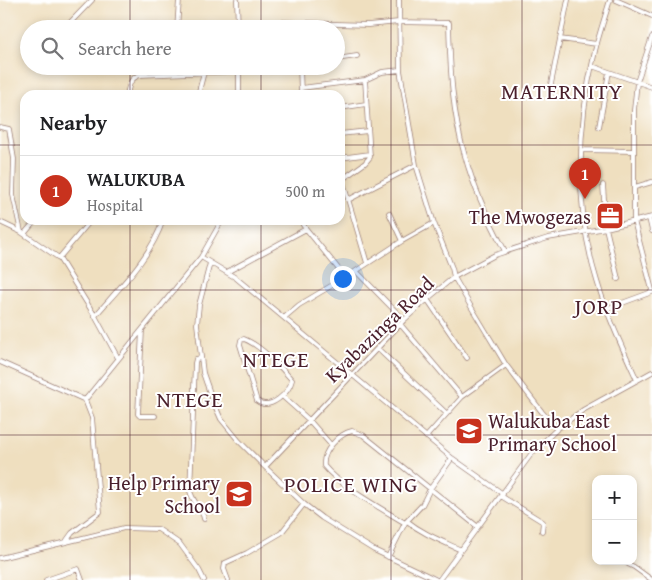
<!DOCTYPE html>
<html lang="en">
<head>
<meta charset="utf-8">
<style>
  body { margin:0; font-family:"Gentium Book Plus",serif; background:#f2f2f2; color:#202124 }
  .controls { position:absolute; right:15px; bottom:15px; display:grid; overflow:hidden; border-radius:10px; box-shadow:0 2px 8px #0003 }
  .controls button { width:45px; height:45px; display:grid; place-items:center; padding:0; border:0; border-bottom:1px solid #e0e0e0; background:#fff; color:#202124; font:25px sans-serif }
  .you { position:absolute; left:342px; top:278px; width:18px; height:18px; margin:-12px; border:4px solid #fff; border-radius:50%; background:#1a73e8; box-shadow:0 0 0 8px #1a73e833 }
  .badge { display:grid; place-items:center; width:32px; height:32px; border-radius:50%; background:#c8321e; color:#fff; font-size:16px; font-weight:700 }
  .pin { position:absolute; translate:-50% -41px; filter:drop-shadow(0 1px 2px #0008) }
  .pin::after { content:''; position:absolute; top:26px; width:18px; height:15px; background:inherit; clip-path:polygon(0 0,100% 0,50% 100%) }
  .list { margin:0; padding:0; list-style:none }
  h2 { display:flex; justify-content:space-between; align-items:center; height:65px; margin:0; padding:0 20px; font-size:21px }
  h2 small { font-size:16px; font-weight:400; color:#757577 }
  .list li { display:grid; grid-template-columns:32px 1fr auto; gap:15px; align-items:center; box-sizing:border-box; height:70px; padding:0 20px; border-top:1px solid #e0e0e0 }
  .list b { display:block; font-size:19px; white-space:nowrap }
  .list p { margin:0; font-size:16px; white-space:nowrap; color:#757577 }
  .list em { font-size:16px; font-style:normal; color:#757577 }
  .icon { flex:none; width:28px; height:28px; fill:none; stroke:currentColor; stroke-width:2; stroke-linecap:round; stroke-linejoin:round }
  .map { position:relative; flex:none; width:652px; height:580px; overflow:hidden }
  .search { position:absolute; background:#fff; box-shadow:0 2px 8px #0003; left:20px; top:20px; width:325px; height:55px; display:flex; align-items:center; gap:12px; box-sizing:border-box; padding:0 18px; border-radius:28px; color:#757577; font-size:19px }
  .panel { position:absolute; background:#fff; box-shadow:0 2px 8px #0003; left:20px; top:90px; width:325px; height:135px; border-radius:15px }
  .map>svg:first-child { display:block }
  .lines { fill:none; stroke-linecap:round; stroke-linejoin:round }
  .minor-casing { stroke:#9c7f75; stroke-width:5.5 }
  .minor { stroke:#fff; stroke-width:4 }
  .grid { fill:none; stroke:#4a1f2b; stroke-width:1; stroke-opacity:0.55 }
  .labels { text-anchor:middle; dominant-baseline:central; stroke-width:4; stroke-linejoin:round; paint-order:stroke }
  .poi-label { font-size:20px; fill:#4a1f2b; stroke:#fff; text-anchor:end }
  .street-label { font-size:20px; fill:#4a1f2b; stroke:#fff }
  .quarter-label { font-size:22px; letter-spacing:1px; fill:#4a1f2b; stroke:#fff }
</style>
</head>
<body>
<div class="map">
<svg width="652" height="580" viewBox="0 0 652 580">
  <rect width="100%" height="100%" fill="#fff"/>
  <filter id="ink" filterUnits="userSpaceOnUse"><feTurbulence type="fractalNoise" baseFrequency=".02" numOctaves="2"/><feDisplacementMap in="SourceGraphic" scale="10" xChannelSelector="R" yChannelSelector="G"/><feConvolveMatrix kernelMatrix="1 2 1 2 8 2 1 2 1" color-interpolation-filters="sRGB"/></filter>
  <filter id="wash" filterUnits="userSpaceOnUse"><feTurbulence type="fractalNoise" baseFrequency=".0096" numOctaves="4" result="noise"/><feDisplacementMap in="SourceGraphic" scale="20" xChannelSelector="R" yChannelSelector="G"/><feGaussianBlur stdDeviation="1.12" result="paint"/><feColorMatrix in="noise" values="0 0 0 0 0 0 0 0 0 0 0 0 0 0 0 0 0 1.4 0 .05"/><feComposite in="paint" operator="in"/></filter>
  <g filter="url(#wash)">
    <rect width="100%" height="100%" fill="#efdfbf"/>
  </g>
  <g filter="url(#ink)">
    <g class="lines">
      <defs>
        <path id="minor" d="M237,0l1,29
          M399,0l1,70 16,95 18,58 18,45 2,9 16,28 36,60 36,47 15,17
          M610,0c-5,17 -11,34 -15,51 -18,75 -21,156 2,230 10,34 25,66 40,99
          M616,0l36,16
          M238,25l35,-3 95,3 31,-3 50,1c1,44 3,90 16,133 9,33 24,65 40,95
          M64,29l28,-29
          M177,29l2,-29
          M652,37l-15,45 -3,28v111l18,69
          M560,39l8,-39
          M336,59l21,-3
          M239,66v29
          M300,66l1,29
          M592,66l60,21
          M301,88l64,-8
          M550,89l10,-50 37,5
          M127,95c2,-10 3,-17 13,-20l99,-4
          M198,95l6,-23
          M340,108l26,-4
          M0,127l9,2 5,30 -1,36 8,37
          M599,127l10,-55
          M340,134l28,-3
          M581,150l53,1
          M340,158l30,-4
          M342,179l25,84
          M340,181l25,-18 5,-6 -5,-77 17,-8 18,-2
          M603,185l3,43 12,51
          M635,187l17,-5
          M348,200l68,-35
          M389,213l13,28
          M649,218l3,13
          M302,220l1,5 42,52
          M0,222l21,10 38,26 36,58 23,42
          M24,234l12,-14
          M201,257l35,21 216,180 51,36
          M59,258l32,-38
          M210,263l-11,42 -2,19 6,49 9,26 9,20 18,22 26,26 39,37 18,14 52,32 63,30
          M356,271l46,-30 32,-18
          M227,272l79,-43
          M427,299l40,59
          M606,309l46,-17
          M95,316c25,-29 56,-59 68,-96
          M285,317l14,-12 57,-34 48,49
          M400,324l62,73
          M142,330l-4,84 2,2h15
          M244,339c16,6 37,28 48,41 -3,13 -22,31 -35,21l-17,-56 1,-5z
          M378,349l68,64
          M201,358l-5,1 -1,4 -5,128c3,12 12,17 14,28
          M0,362l85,38 116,-143 21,-37
          M282,396l27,24 22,25
          M426,437l36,-40 44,-32
          M265,467l139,-147 27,-24 23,-19 41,-22 53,-17 58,-10 46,-11
          M501,496l42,26 -1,9
          M407,521c16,13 35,20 54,29
          M405,523c-23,-14 -65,-37 -81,-57 -2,-15 15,-32 28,-35l11,4 115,92
          M67,540l5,-7 28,-21 -8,-94 -7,-18
          M388,557l17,-34 17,-18 8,-16 22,-31
          M0,558l124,-30 34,1 22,15 19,26 5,10
          M628,564l6,3 18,13
          M46,580l32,-11 4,11
          M228,580l-4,-11 1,-6 22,-10 34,-20 23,-29
          M439,580l93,-127 25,-24 26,-19 69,-38"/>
      </defs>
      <use href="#minor" class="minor-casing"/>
      <use href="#minor" class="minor"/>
    </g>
  </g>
  <path class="grid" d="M130,0v29M261,0v29M391,0v580M522,0v580M130,66v29M261,66v29M0,145h25M340,145h312M130,220v360M261,220v360M0,290h652M0,435h652"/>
  <defs>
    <symbol id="office-square" viewBox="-11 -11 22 22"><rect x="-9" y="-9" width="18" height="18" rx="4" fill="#c8321e" stroke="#fff"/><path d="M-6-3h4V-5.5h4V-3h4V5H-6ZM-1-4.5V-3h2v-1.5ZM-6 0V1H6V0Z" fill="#fff"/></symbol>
    <symbol id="school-square" viewBox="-11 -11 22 22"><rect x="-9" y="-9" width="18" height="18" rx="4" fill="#c8321e" stroke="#fff"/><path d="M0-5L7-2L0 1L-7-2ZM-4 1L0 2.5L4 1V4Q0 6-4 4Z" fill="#fff"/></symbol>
  </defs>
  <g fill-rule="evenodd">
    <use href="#office-square" x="594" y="200" width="32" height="32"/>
    <use href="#school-square" x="453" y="415" width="32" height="32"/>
    <use href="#school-square" x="223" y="478" width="32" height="32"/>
  </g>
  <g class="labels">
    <g class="poi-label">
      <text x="591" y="216">The Mwogezas</text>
      <text x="488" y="420" text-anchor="start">Walukuba East<tspan x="488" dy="23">Primary School</tspan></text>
      <text x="220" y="482">Help Primary<tspan x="220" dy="23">School</tspan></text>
    </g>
    <g class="street-label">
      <text transform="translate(379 329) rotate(-44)">Kyabazinga Road</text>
    </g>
    <g class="quarter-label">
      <text x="562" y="91">MATERNITY</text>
      <text x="599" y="306">JORP</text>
      <text x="276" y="359">NTEGE</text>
      <text x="190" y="399">NTEGE</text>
      <text x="351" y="484">POLICE WING</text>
    </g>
  </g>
</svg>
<div class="controls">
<button>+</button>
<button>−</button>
</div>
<div class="you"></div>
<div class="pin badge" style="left:585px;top:199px">1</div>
<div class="search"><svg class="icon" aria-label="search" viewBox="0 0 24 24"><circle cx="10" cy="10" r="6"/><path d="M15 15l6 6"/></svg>Search here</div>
<section class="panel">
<h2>Nearby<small></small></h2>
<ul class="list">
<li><span class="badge">1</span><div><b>WALUKUBA</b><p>Hospital</p></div><em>500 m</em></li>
</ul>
</section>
</div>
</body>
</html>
